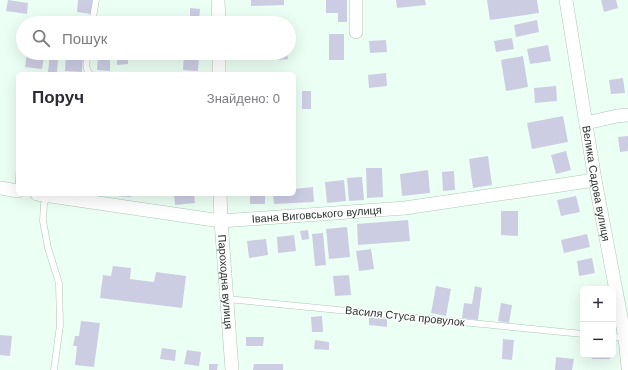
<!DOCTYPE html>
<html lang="uk">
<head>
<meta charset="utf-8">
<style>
  body { margin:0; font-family:Helvetica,sans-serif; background:#f7f7f7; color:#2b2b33 }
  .controls { position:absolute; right:12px; bottom:12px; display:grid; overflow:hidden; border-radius:6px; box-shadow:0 4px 16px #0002 }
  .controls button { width:36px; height:36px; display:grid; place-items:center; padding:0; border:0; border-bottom:1px solid #e1e1e2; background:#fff; color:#2b2b33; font:20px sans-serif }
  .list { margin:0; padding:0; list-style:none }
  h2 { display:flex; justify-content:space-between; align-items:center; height:52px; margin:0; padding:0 16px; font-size:17px }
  h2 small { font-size:13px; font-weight:400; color:#7c7c81 }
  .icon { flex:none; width:22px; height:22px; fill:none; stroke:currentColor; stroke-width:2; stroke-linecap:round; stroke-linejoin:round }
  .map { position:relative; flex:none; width:628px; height:370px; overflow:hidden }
  .search { position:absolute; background:#fff; box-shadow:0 4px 16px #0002; left:16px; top:16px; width:280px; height:44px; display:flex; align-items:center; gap:10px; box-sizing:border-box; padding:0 14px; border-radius:22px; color:#7c7c81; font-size:15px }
  .panel { position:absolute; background:#fff; box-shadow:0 4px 16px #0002; left:16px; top:72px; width:280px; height:124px; border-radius:6px }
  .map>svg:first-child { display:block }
  .building { fill:#cccde3 }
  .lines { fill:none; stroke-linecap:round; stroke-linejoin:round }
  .lane-casing { stroke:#aec5b7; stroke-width:7 }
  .street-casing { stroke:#aec5b7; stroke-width:14 }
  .lane { stroke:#fff; stroke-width:6 }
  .street { stroke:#fff; stroke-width:13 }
  .labels { text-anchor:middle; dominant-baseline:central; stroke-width:3; stroke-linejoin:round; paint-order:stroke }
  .street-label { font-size:11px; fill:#27312b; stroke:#fff }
</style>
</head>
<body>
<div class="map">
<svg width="628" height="370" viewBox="0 0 628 370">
  <rect width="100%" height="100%" fill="#ecfff4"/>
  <path class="building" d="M8,0l20,3 -1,11 -21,-3z
    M78,0h15l-2,14 -14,-2z
    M251,0h33v5l-33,1z
    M326,0h21v22h-9v-9h-12z
    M396,0h29l1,5 -29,3z
    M487,0h50l2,13 -49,7z
    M601,0h15l2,8 -14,4z
    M190,8l10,1 -1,11 -9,-1z
    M271,19v4h-24v-3z
    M537,20l2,12 -23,5 -2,-12z
    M329,34h15v26h-15z
    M512,38l2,11 -18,3 -2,-11z
    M386,40l1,12 -17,1 -1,-12z
    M548,45l3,16 -21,3 -3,-15z
    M27,53h21v4l-4,-1 -2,13 -17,-2z
    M50,53h12v5h-4l-1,15 -9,-1z
    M117,53h11v11l-11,1z
    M277,53h10l1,6 -11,1z
    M66,54l17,1 -1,17 -17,-1z
    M184,54l15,1 -1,16 -15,-1z
    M523,56l5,31 -22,4 -5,-31z
    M98,57h12v14l-13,-1z
    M386,73l1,13 -18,2 -1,-13z
    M623,78l2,15 -14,1 -2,-14z
    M556,86l1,15 -22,2 -1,-15z
    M302,91h9v18h-9z
    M563,116l5,26 -36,7 -5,-26z
    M628,136v15l-8,1 -2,-15z
    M566,151l5,19 -15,4 -5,-19z
    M488,156l4,29 -19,3 -4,-29z
    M16,168h2v15h-3z
    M366,168h16l1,29 -16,1z
    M428,170l2,23 -28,3 -2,-22z
    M454,171l1,19 -12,1 -1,-19z
    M362,177l2,23 -15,1 -2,-23z
    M344,180l2,21 -19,2 -2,-21z
    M313,187l1,15 -40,2 -1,-10h21v-5z
    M115,194h17l-1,3 -16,-1z
    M174,194h20l1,9 -20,2z
    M250,194h15v10h-15z
    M576,196l4,16 -19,4 -4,-16z
    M501,211h17v25l-17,-1z
    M408,220l2,21 -52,4 -1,-21z
    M347,227l3,30 -21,2 -3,-30z
    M308,230l1,9 -7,1 -2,-9z
    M323,233l3,32 -11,1 -3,-32z
    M587,234l3,13 -26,6 -3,-13z
    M294,235l2,16 -18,2 -1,-16z
    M266,239l2,16 -19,3 -2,-17z
    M371,249l3,20 -15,2 -3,-20z
    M592,258l3,15 -16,3 -2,-15z
    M113,266l18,2 -1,11 24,3 2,-10 30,4 -4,32 -82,-10 3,-23 8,1z
    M349,275l2,20 -16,1 -2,-20z
    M436,286l15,3 -5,27 -15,-3z
    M475,286l7,2 -4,32 -16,-2 2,-15 8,1z
    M581,293h2v15h-3z
    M501,303l11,2 -3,18 -11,-2z
    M322,316l1,16h-11l-1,-15z
    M369,317l18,2v8l-18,-2z
    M81,321l19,2 -6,44 -19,-2 2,-19h-4l2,-10h4z
    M0,335l12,1 -2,20 -10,-1z
    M246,337h18l-1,9h-17z
    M503,339l11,1 -2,20 -10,-1z
    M315,340l14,2v8l-15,-1z
    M162,348l14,2 -1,11 -15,-2z
    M187,350l14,2 -2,14 -15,-2z
    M592,355h18v4h-18z
    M556,357l18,2 -2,11h-17z
    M209,364h9l-1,6h-8z
    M254,364h29v6h-30z"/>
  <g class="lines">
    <defs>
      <path id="lane" d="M92,23l4,-23
        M88,53c-1,7 -4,16 2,21
        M47,196l-3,8 -1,17 5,27 11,35 1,42 -6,45
        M227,299l356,35
        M613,337l12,1"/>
      <g id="street">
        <path d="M218,0l1,23"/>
        <path id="s1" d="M566,0l29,180 30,158 3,29"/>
        <path d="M356,32v-32"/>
        <path d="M219,53v21"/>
        <path d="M586,123l31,-7 11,-1"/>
        <path d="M0,188l18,3"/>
        <path id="s2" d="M37,194l184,27 184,-13 190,-28"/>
        <path id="s3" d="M220,194l1,27 11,149"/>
      </g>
    </defs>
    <use href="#lane" class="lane-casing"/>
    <use href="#street" class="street-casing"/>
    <use href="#lane" class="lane"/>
    <use href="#street" class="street"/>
  </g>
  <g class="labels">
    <g class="street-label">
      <text stroke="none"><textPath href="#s1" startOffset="186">Велика Садова вулиця</textPath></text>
      <text stroke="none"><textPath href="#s2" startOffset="282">Івана Виговського вулиця</textPath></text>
      <text stroke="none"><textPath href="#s3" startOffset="88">Пароходна вулиця</textPath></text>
      <text transform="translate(405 316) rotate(6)">Василя Стуса провулок</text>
    </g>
  </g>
</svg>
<div class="controls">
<button>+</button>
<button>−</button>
</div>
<div class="search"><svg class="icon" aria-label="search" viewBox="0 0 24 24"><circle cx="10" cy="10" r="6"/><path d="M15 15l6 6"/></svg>Пошук</div>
<section class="panel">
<h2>Поруч<small>Знайдено: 0</small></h2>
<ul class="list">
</ul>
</section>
</div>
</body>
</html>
